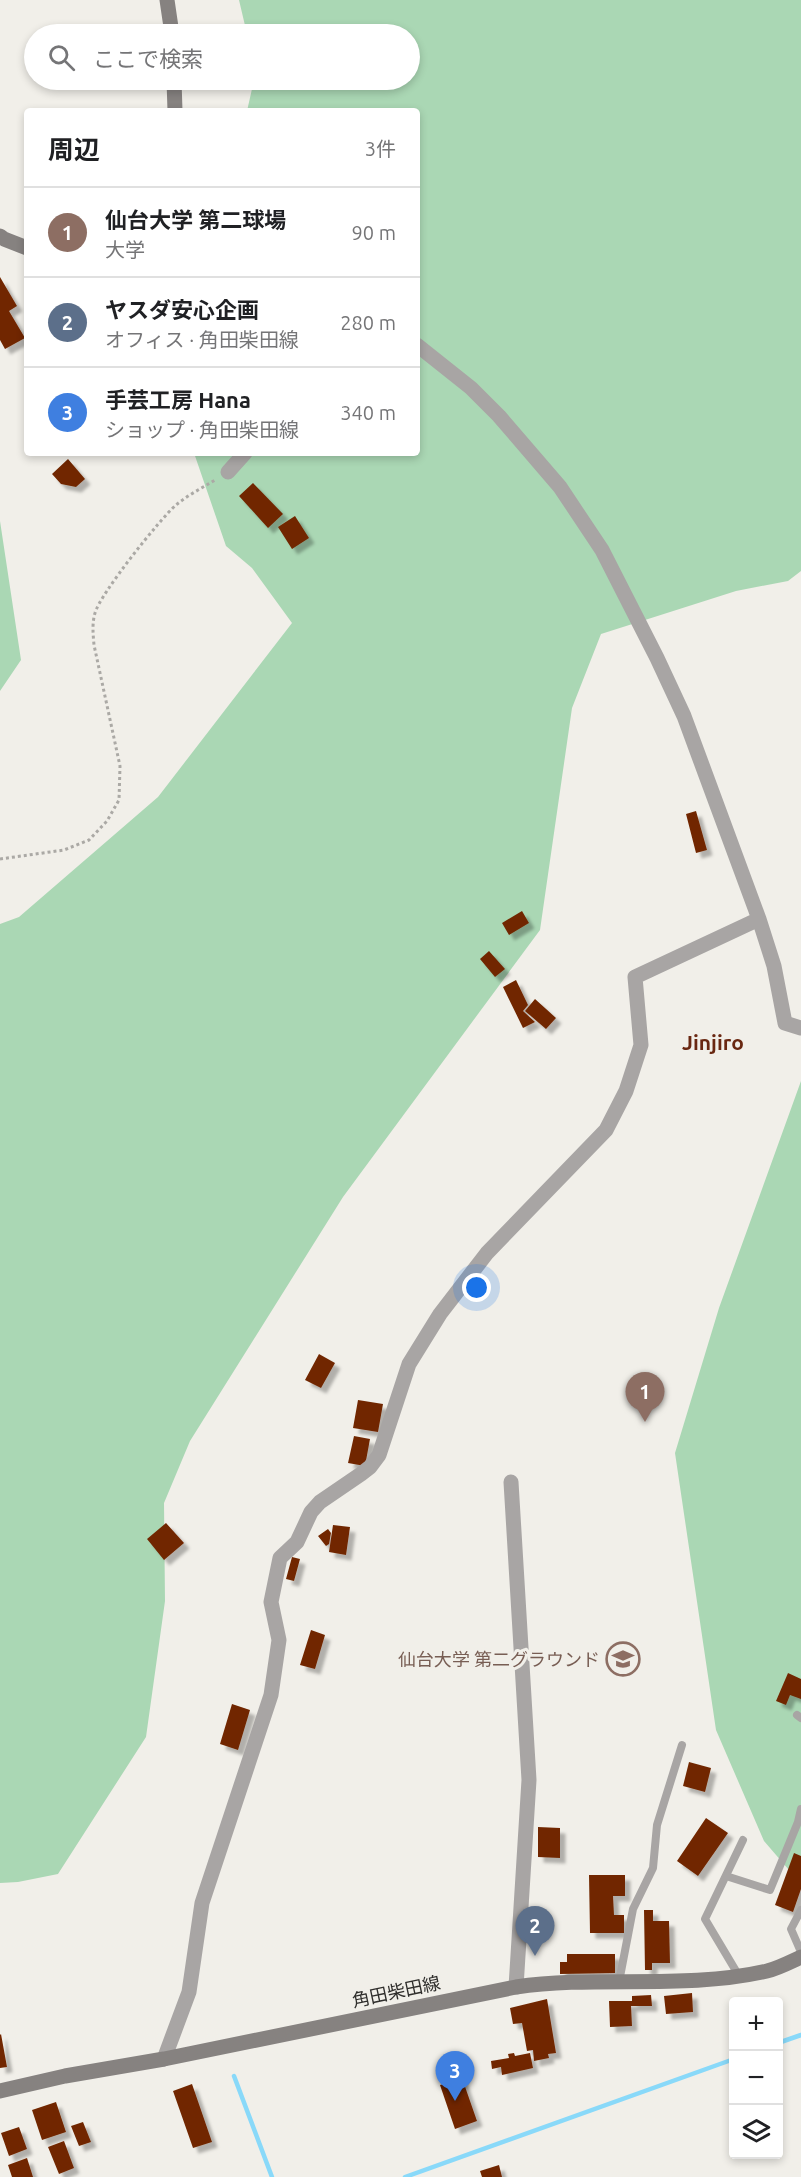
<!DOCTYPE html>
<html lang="ja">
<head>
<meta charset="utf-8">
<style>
  body { margin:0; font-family:Ubuntu,"Noto Sans JP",sans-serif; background:#f2f2f2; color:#202124 }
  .controls { position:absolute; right:18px; bottom:18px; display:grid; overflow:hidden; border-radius:6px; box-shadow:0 3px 9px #0003 }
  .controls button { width:54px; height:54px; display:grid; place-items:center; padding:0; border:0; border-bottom:2px solid #e0e0e0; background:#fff; color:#202124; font:30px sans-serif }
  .you { position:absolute; left:477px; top:1288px; width:21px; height:21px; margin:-15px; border:4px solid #fff; border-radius:50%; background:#1a73e8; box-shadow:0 0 0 9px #1a73e833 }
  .badge { display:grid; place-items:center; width:39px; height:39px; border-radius:50%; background:#0b8043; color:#fff; font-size:20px; font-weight:700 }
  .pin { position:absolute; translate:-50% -50px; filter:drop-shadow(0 2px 3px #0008) }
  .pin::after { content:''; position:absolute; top:32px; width:21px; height:18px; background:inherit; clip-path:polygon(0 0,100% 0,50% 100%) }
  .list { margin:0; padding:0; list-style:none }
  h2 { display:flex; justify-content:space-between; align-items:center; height:78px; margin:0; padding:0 24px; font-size:26px }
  h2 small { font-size:20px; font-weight:400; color:#757577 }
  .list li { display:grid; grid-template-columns:39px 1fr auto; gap:18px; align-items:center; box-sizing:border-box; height:90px; padding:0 24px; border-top:2px solid #e0e0e0 }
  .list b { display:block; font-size:22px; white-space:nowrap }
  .list p { margin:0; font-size:20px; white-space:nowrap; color:#757577 }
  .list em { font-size:20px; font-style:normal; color:#757577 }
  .icon { flex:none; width:33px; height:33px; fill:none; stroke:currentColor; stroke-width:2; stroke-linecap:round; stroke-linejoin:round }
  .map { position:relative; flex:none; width:801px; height:2177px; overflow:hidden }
  .search { position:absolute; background:#fff; box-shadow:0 3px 9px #0003; left:24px; top:24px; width:396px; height:66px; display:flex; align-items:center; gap:15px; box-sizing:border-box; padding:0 21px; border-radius:33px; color:#757577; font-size:22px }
  .panel { position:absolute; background:#fff; box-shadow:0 3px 9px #0003; left:24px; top:108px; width:396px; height:348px; border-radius:6px }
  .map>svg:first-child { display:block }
  .green { fill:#aad7b4 }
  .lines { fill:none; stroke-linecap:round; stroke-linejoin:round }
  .stream { stroke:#89d9f9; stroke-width:4.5 }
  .building { fill:#712804; filter:url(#shadow) }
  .path { stroke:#aba9a5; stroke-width:3; stroke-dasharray:3 3; stroke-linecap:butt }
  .lane { stroke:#a8a5a4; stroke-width:8 }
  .street { stroke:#a8a5a4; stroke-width:15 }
  .secondary { stroke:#868280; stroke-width:15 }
  .labels { text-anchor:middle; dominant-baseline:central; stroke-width:6; stroke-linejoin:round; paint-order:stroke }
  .education-label { font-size:18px; fill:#785e54; stroke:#f1efe9; text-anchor:end }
  .street-label { font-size:18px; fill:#2f2e2c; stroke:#f1efe9 }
  .quarter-label { font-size:21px; font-weight:bold; fill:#692711; stroke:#f1efe9 }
</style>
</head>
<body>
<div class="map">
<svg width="801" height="2177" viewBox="0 0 801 2177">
  <defs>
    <filter id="shadow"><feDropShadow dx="5.5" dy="5.5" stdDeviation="1.5" flood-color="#0004"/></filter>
  </defs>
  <rect width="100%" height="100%" fill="#f1efe9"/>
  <path class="green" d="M239,0h562v571l-13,10 -52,10 -135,43 -29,74 -32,222 -197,267 -153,244 -26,62 1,98 -19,136 -88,137 -40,8 -18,1v-959l19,-7 139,-120 134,-174 -40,-55 -26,-22 -32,-93h223v-342h-170l7,-31h156v-46h-163z
    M0,521l21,139 -21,31z
    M801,1081v803l-37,-43 -48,-111 -41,-277 44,-145z"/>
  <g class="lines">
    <path class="stream" d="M778,2043l23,-8
      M234,2076l38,101
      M405,2177l329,-118"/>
  </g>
  <path class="building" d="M0,277l17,29 -8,5 16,27 -20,11 -5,-9z
    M68,459l17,20 -9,8 -15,-3 -9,-10z
    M253,483l30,31 -15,14 -29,-32z
    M295,516l14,22 -17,11 -14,-22z
    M696,811l11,39 -11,3 -10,-39z
    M522,911l7,12 -20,12 -7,-12z
    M489,951l16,18 -10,8 -15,-18z
    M516,980l12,25 -5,6 12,11 -12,6 -20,-41z
    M535,999l21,19 -10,11 -21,-18z
    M319,1354l16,9 -14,25 -16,-8z
    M358,1400l25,4 -5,28 -25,-4z
    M354,1436l16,3 -5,27 -17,-3z
    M166,1523l18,20 -20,17 -17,-21z
    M333,1525l17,2 -4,28 -17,-3z
    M328,1529l3,4 -2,11 -3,2 -8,-10z
    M292,1557l8,2 -6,22 -8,-2z
    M311,1630l14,5 -10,34 -15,-4z
    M788,1673l13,6v20l-11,-4 -4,10 -10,-4z
    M232,1704l18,6 -12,40 -18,-6z
    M689,1762l22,6 -6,24 -22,-6z
    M706,1818l22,15 -30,43 -21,-15z
    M538,1827l22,1v30l-22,-1z
    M794,1853l7,3v33l-8,23 -18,-7z
    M589,1875h36v21h-12l1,19h10v18h-34z
    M644,1910h9v11h16l1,42h-18v7h-7z
    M567,1954h48v19l-55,1v-12h7z
    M692,1993l1,19 -27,2 -2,-18z
    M651,1995l1,11h-21l1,20 -22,1 -1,-26h23v-5z
    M547,1999l9,54 -8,1 1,4 -15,3 -1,-11 -6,1 -5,-28 -9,1 -3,-16z
    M1,2034l6,33 -7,1v-33z
    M514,2053l1,3 15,-3 3,15 -31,7 -1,-8 -9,2 -1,-8 18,-3 -1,-4z
    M462,2078l15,43 -22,8 -15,-44z
    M192,2084l20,58 -19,6 -20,-57z
    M56,2102l10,30 -24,8 -10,-30z
    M83,2122l8,20 -12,4 -8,-20z
    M19,2127l8,22 -18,7 -8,-23z
    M64,2141l10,27 -15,6 -11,-27z
    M27,2158l6,19h-21l-4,-12z
    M499,2165l3,12h-20l-2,-6z"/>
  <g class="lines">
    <path class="path" d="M0,859l64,-9 25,-10 18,-19 12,-21 1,-34 -26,-121c-1,-11 -2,-22 1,-32 5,-19 65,-94 81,-108 12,-10 26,-17 39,-25"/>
    <path class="lane" d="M797,1715l4,3
      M726,1876l44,14 28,-68 3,-13
      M801,1910l-10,19 10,23
      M739,1976l-34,-57 38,-79
      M619,1982l14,-73 20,-41 4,-43 25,-80"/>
    <path class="street" d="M417,345l54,43 28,28 61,71 42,63 55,108 27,58 75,203 15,47 11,57 16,5
      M228,472l17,-19
      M511,1482l18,298 -13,207
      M164,2059l25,-67 13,-89 69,-208 8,-55 -8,-38 9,-44 17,-16 14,-30 9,-10 41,-28 9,-7 9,-12 30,-91 31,-50 47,-61 119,-123 20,-39 15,-46 -6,-68 124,-58"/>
    <path class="secondary" d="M167,0l5,34
      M174,80l1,31
      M0,236l4,3 23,9
      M0,2091l65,-15 99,-17 352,-72c82,-12 169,3 251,-16 12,-3 23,-9 34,-14"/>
  </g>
  <defs>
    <symbol id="university-ring" viewBox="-11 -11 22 22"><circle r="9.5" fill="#f1efe9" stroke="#8d6e63" stroke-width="1.5"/><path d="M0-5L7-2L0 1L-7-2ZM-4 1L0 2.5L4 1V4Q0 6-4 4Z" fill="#8d6e63"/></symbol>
  </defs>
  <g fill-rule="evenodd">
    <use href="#university-ring" x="604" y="1640" width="38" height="38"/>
  </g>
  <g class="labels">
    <g class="education-label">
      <text x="600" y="1659">仙台大学 第二グラウンド</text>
    </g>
    <g class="street-label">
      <text transform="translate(396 1991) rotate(-12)">角田柴田線</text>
    </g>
    <g class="quarter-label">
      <text x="713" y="1042">Jinjiro</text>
    </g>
  </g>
</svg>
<div class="controls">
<button>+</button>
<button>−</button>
<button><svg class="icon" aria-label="layers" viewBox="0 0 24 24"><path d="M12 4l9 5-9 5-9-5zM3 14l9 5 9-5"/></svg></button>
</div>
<div class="you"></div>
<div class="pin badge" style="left:645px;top:1422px;background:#8d6e63">1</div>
<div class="pin badge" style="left:535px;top:1956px;background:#5c6f8a">2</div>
<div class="pin badge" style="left:455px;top:2101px;background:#3f7fe0">3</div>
<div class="search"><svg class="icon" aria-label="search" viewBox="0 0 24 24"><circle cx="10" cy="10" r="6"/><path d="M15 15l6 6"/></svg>ここで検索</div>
<section class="panel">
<h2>周辺<small>3件</small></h2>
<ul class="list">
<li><span class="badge" style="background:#8d6e63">1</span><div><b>仙台大学 第二球場</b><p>大学</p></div><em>90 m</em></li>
<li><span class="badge" style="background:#5c6f8a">2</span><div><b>ヤスダ安心企画</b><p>オフィス · 角田柴田線</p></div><em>280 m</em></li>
<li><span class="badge" style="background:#3f7fe0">3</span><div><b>手芸工房 Hana</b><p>ショップ · 角田柴田線</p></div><em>340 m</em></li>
</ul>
</section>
</div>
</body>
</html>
